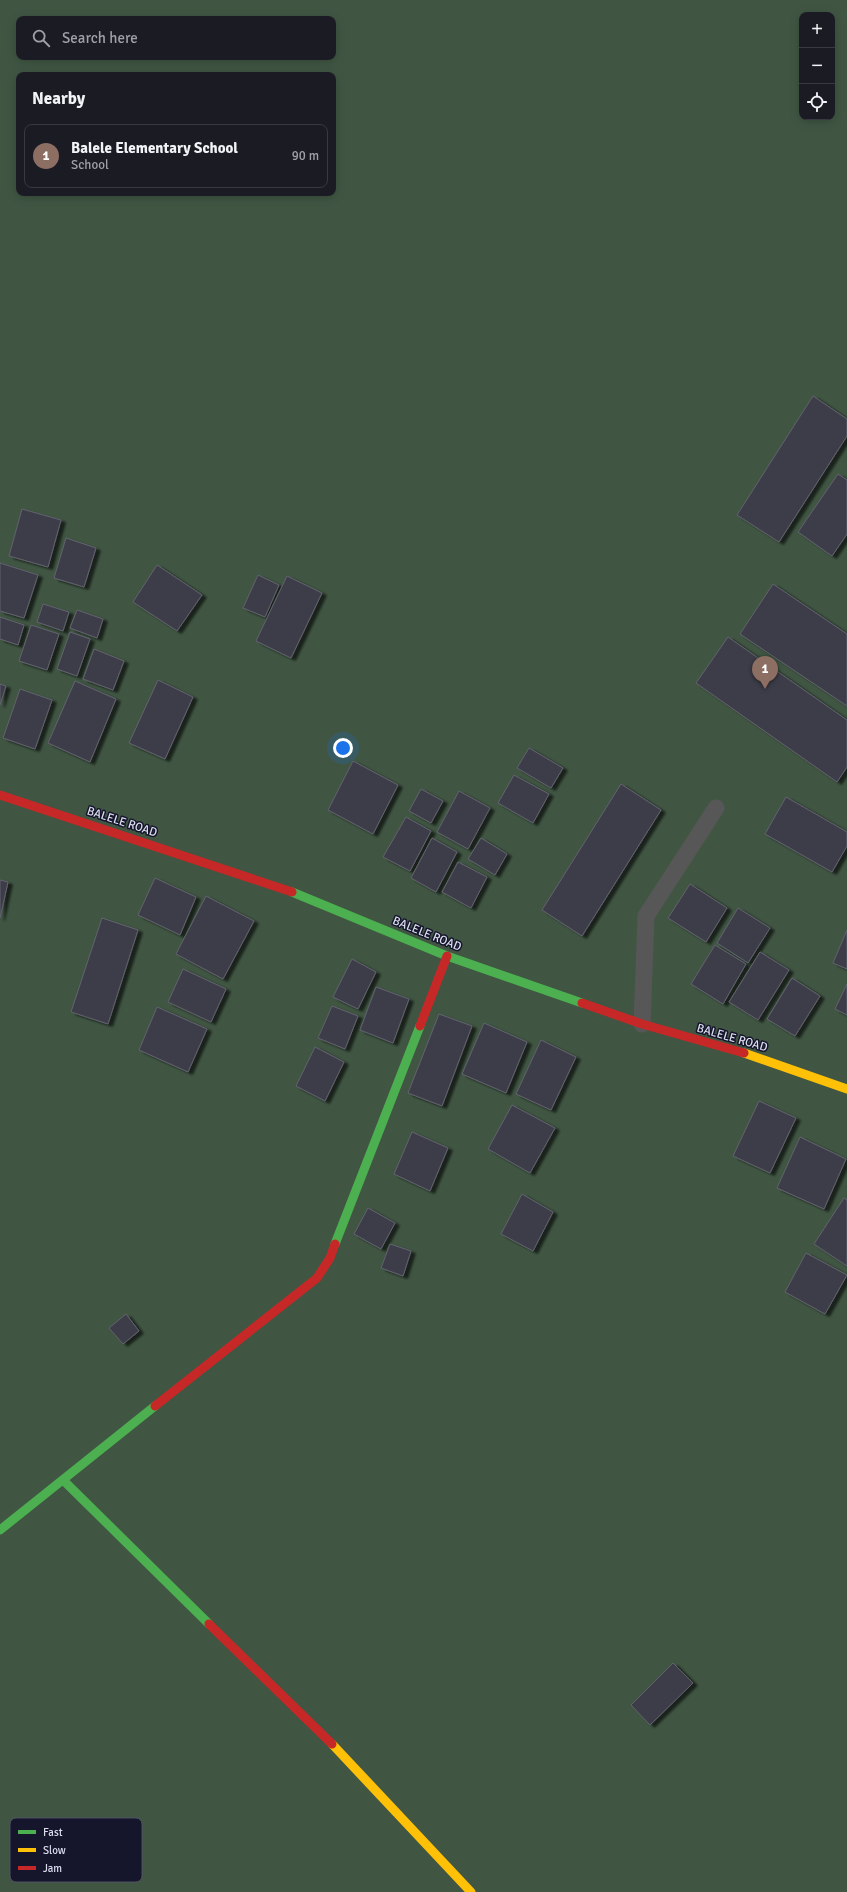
<!DOCTYPE html>
<html lang="en">
<head>
<meta charset="utf-8">
<style>
  body { margin:0; font-family:Signika,sans-serif; background:#24242c; color:#f1f3f6 }
  .controls { position:absolute; right:12px; top:12px; display:grid; overflow:hidden; border-radius:8px; box-shadow:0 2px 10px #0003 }
  .controls button { width:36px; height:36px; display:grid; place-items:center; padding:0; border:0; border-bottom:1px solid #393941; background:#1b1b24; color:#f1f3f6; font:20px sans-serif }
  .you { position:absolute; left:343px; top:748px; width:14px; height:14px; margin:-10px; border:3px solid #fff; border-radius:50%; background:#1a73e8; box-shadow:0 0 0 6px #1a73e833 }
  .badge { display:grid; place-items:center; width:26px; height:26px; border-radius:50%; background:#db2777; color:#fff; font-size:13px; font-weight:700 }
  .pin { position:absolute; translate:-50% -33px; filter:drop-shadow(0 1px 2px #0008) }
  .pin::after { content:''; position:absolute; top:21px; width:14px; height:12px; background:inherit; clip-path:polygon(0 0,100% 0,50% 100%) }
  .list { margin:0; padding:0; list-style:none }
  h2 { display:flex; justify-content:space-between; align-items:center; height:52px; margin:0; padding:0 16px; font-size:17px }
  h2 small { font-size:13px; font-weight:400; color:#a0a1a6 }
  .list li { display:grid; grid-template-columns:26px 1fr auto; gap:12px; align-items:center; box-sizing:border-box; height:64px; margin:0 8px 8px; padding:0 8px; border:1px solid #393941; border-radius:8px }
  .list b { display:block; font-size:15px; white-space:nowrap }
  .list p { margin:0; font-size:13px; white-space:nowrap; color:#a0a1a6 }
  .list em { font-size:13px; font-style:normal; color:#a0a1a6 }
  .icon { flex:none; width:22px; height:22px; fill:none; stroke:currentColor; stroke-width:2; stroke-linecap:round; stroke-linejoin:round }
  .map { position:relative; flex:none; width:847px; height:1892px; overflow:hidden }
  .search { position:absolute; background:#1b1b24; box-shadow:0 2px 10px #0003; left:16px; top:16px; width:320px; height:44px; display:flex; align-items:center; gap:10px; box-sizing:border-box; padding:0 14px; border-radius:8px; color:#a0a1a6; font-size:15px }
  .panel { position:absolute; background:#1b1b24; box-shadow:0 2px 10px #0003; left:16px; top:72px; width:320px; height:124px; border-radius:8px }
  .map>svg:first-child { display:block }
  .forest { fill:#405643; fill-rule:evenodd }
  .building { fill:#3e3e4a; stroke:#62626e; filter:url(#shadow) }
  .lines { fill:none; stroke-linecap:round; stroke-linejoin:round }
  .lane { stroke:#585757; stroke-width:17 }
  .fast { stroke:#4caf50; stroke-width:9 }
  .slow { stroke:#ffc107; stroke-width:9 }
  .jam { stroke:#c62828; stroke-width:9 }
  .labels { text-anchor:middle; dominant-baseline:central; stroke-width:3; stroke-linejoin:round; paint-order:stroke }
  .street-label { font-size:12px; fill:#dbddee; stroke:#15152c }
  .key { fill:#15152c; stroke:#505166; stroke-width:1 }
  .key-label { font-size:11px; fill:#dbddee }
</style>
</head>
<body>
<div class="map">
<svg width="847" height="1892" viewBox="0 0 847 1892">
  <defs>
    <filter id="shadow"><feDropShadow dx="4.5" dy="2.5" stdDeviation="1" flood-color="#0009"/></filter>
  </defs>
  <rect width="100%" height="100%" fill="#242430"/>
  <path class="forest" d="M0,0h847v1892h-847zM802,15h30v102h-30zM19,19h314v38h-314zM19,75h314v118h-314z"/>
  <path class="building" d="M813,396l34,23v17l-68,106 -42,-27z
    M838,474l9,6v54l-15,22 -34,-24z
    M22,509l39,11 -13,47 -39,-11z
    M66,538l30,10 -12,39 -30,-9z
    M0,563l38,12 -14,43 -24,-7z
    M157,565l45,30 -25,36 -44,-29z
    M258,575l21,10 -14,32 -22,-9z
    M287,576l35,17 -31,65 -35,-17z
    M773,584l74,50v72l-107,-72z
    M43,604l26,8 -6,19 -26,-9z
    M77,610l26,9 -6,19 -27,-10z
    M0,617l24,8 -6,20 -18,-6z
    M31,625l28,9 -12,36 -28,-9z
    M70,632l20,7 -13,37 -20,-7z
    M728,637l119,83v47l-10,15 -141,-99z
    M94,649l30,12 -11,29 -30,-11z
    M158,680l35,17 -28,62 -36,-16z
    M75,681l41,18 -26,63 -42,-19z
    M0,684l6,2 -6,19z
    M20,689l32,11 -17,49 -32,-11z
    M529,748l34,20 -12,20 -34,-20z
    M353,761l45,24 -25,49 -45,-24z
    M514,775l35,19 -16,29 -35,-20z
    M621,784l40,26 -79,126 -40,-26z
    M421,789l22,12 -12,22 -22,-12z
    M459,791l31,17 -22,41 -31,-17z
    M786,797l61,35v14l-15,26 -67,-38z
    M406,817l25,14 -21,40 -27,-14z
    M432,838l25,14 -21,40 -25,-14z
    M481,838l26,16 -12,21 -27,-16z
    M458,862l29,15 -16,31 -29,-16z
    M155,878l41,19 -16,38 -42,-20z
    M0,880l8,2 -8,36z
    M690,884l37,24 -21,34 -38,-24z
    M206,896l48,25 -31,58 -47,-25z
    M738,908l32,20 -22,35 -31,-20z
    M102,918l36,12 -30,94 -37,-12z
    M847,930v39l-14,-6z
    M715,945l31,19 -23,40 -32,-20z
    M760,952l29,18 -31,50 -29,-18z
    M352,959l24,13 -18,37 -25,-12z
    M183,969l43,20 -15,33 -43,-20z
    M792,978l28,18 -25,40 -28,-17z
    M847,984v31l-12,-6z
    M376,987l33,12 -16,44 -33,-13z
    M332,1006l26,10 -13,33 -27,-11z
    M157,1007l50,22 -19,43 -49,-22z
    M439,1014l33,12 -30,80 -34,-13z
    M484,1023l43,19 -21,51 -44,-19z
    M541,1040l35,17 -25,53 -35,-16z
    M315,1047l29,15 -19,39 -29,-15z
    M759,1101l37,17 -26,55 -37,-17z
    M512,1105l43,23 -25,45 -42,-24z
    M412,1132l36,16 -18,43 -36,-17z
    M800,1137l46,22 -22,50 -47,-21z
    M522,1194l31,18 -20,39 -32,-17z
    M844,1198l3,2v66l-33,-22z
    M368,1208l27,15 -14,26 -27,-15z
    M390,1244l21,7 -8,25 -22,-8z
    M806,1253l41,22 -22,39 -40,-22z
    M126,1314l13,17 -16,13 -14,-16z
    M673,1663l20,20 -43,42 -19,-20z"/>
  <g class="lines">
    <path class="lane" d="M642,1024l4,-108 70,-108"/>
    <path class="fast" d="M292,892l155,64 135,47
      M335,1244l85,-218
      M63,1480l146,144
      M0,1530l155,-124"/>
    <path class="slow" d="M744,1053l103,36
      M332,1744l139,148"/>
    <path class="jam" d="M0,795l292,97
      M582,1003l60,21 102,29
      M420,1026l27,-70
      M155,1406l162,-128 13,-20 5,-14
      M209,1624l123,120"/>
  </g>
  <g class="labels">
    <g class="street-label">
      <text transform="translate(122 822) rotate(18)">BALELE ROAD</text>
      <text transform="translate(427 934) rotate(22)">BALELE ROAD</text>
      <text transform="translate(732 1038) rotate(16)">BALELE ROAD</text>
    </g>
  </g>
  <rect x="10" y="1818" width="132" height="64" rx="6" class="key"/>
  <rect x="18" y="1830" width="18" height="4" fill="#4caf50"/>
  <rect x="18" y="1848" width="18" height="4" fill="#ffc107"/>
  <rect x="18" y="1866" width="18" height="4" fill="#c62828"/>
  <g class="key-label">
    <text x="43" y="1836">Fast</text>
    <text x="43" y="1854">Slow</text>
    <text x="43" y="1872">Jam</text>
  </g>
</svg>
<div class="controls">
<button>+</button>
<button>−</button>
<button><svg class="icon" aria-label="locate" viewBox="0 0 24 24"><circle cx="12" cy="12" r="6"/><path d="M12 2v4M12 18v4M2 12h4M18 12h4"/></svg></button>
</div>
<div class="you"></div>
<div class="pin badge" style="left:765px;top:689px;background:#8d6e63">1</div>
<div class="search"><svg class="icon" aria-label="search" viewBox="0 0 24 24"><circle cx="10" cy="10" r="6"/><path d="M15 15l6 6"/></svg>Search here</div>
<section class="panel">
<h2>Nearby<small></small></h2>
<ul class="list">
<li><span class="badge" style="background:#8d6e63">1</span><div><b>Balele Elementary School</b><p>School</p></div><em>90 m</em></li>
</ul>
</section>
</div>
</body>
</html>
